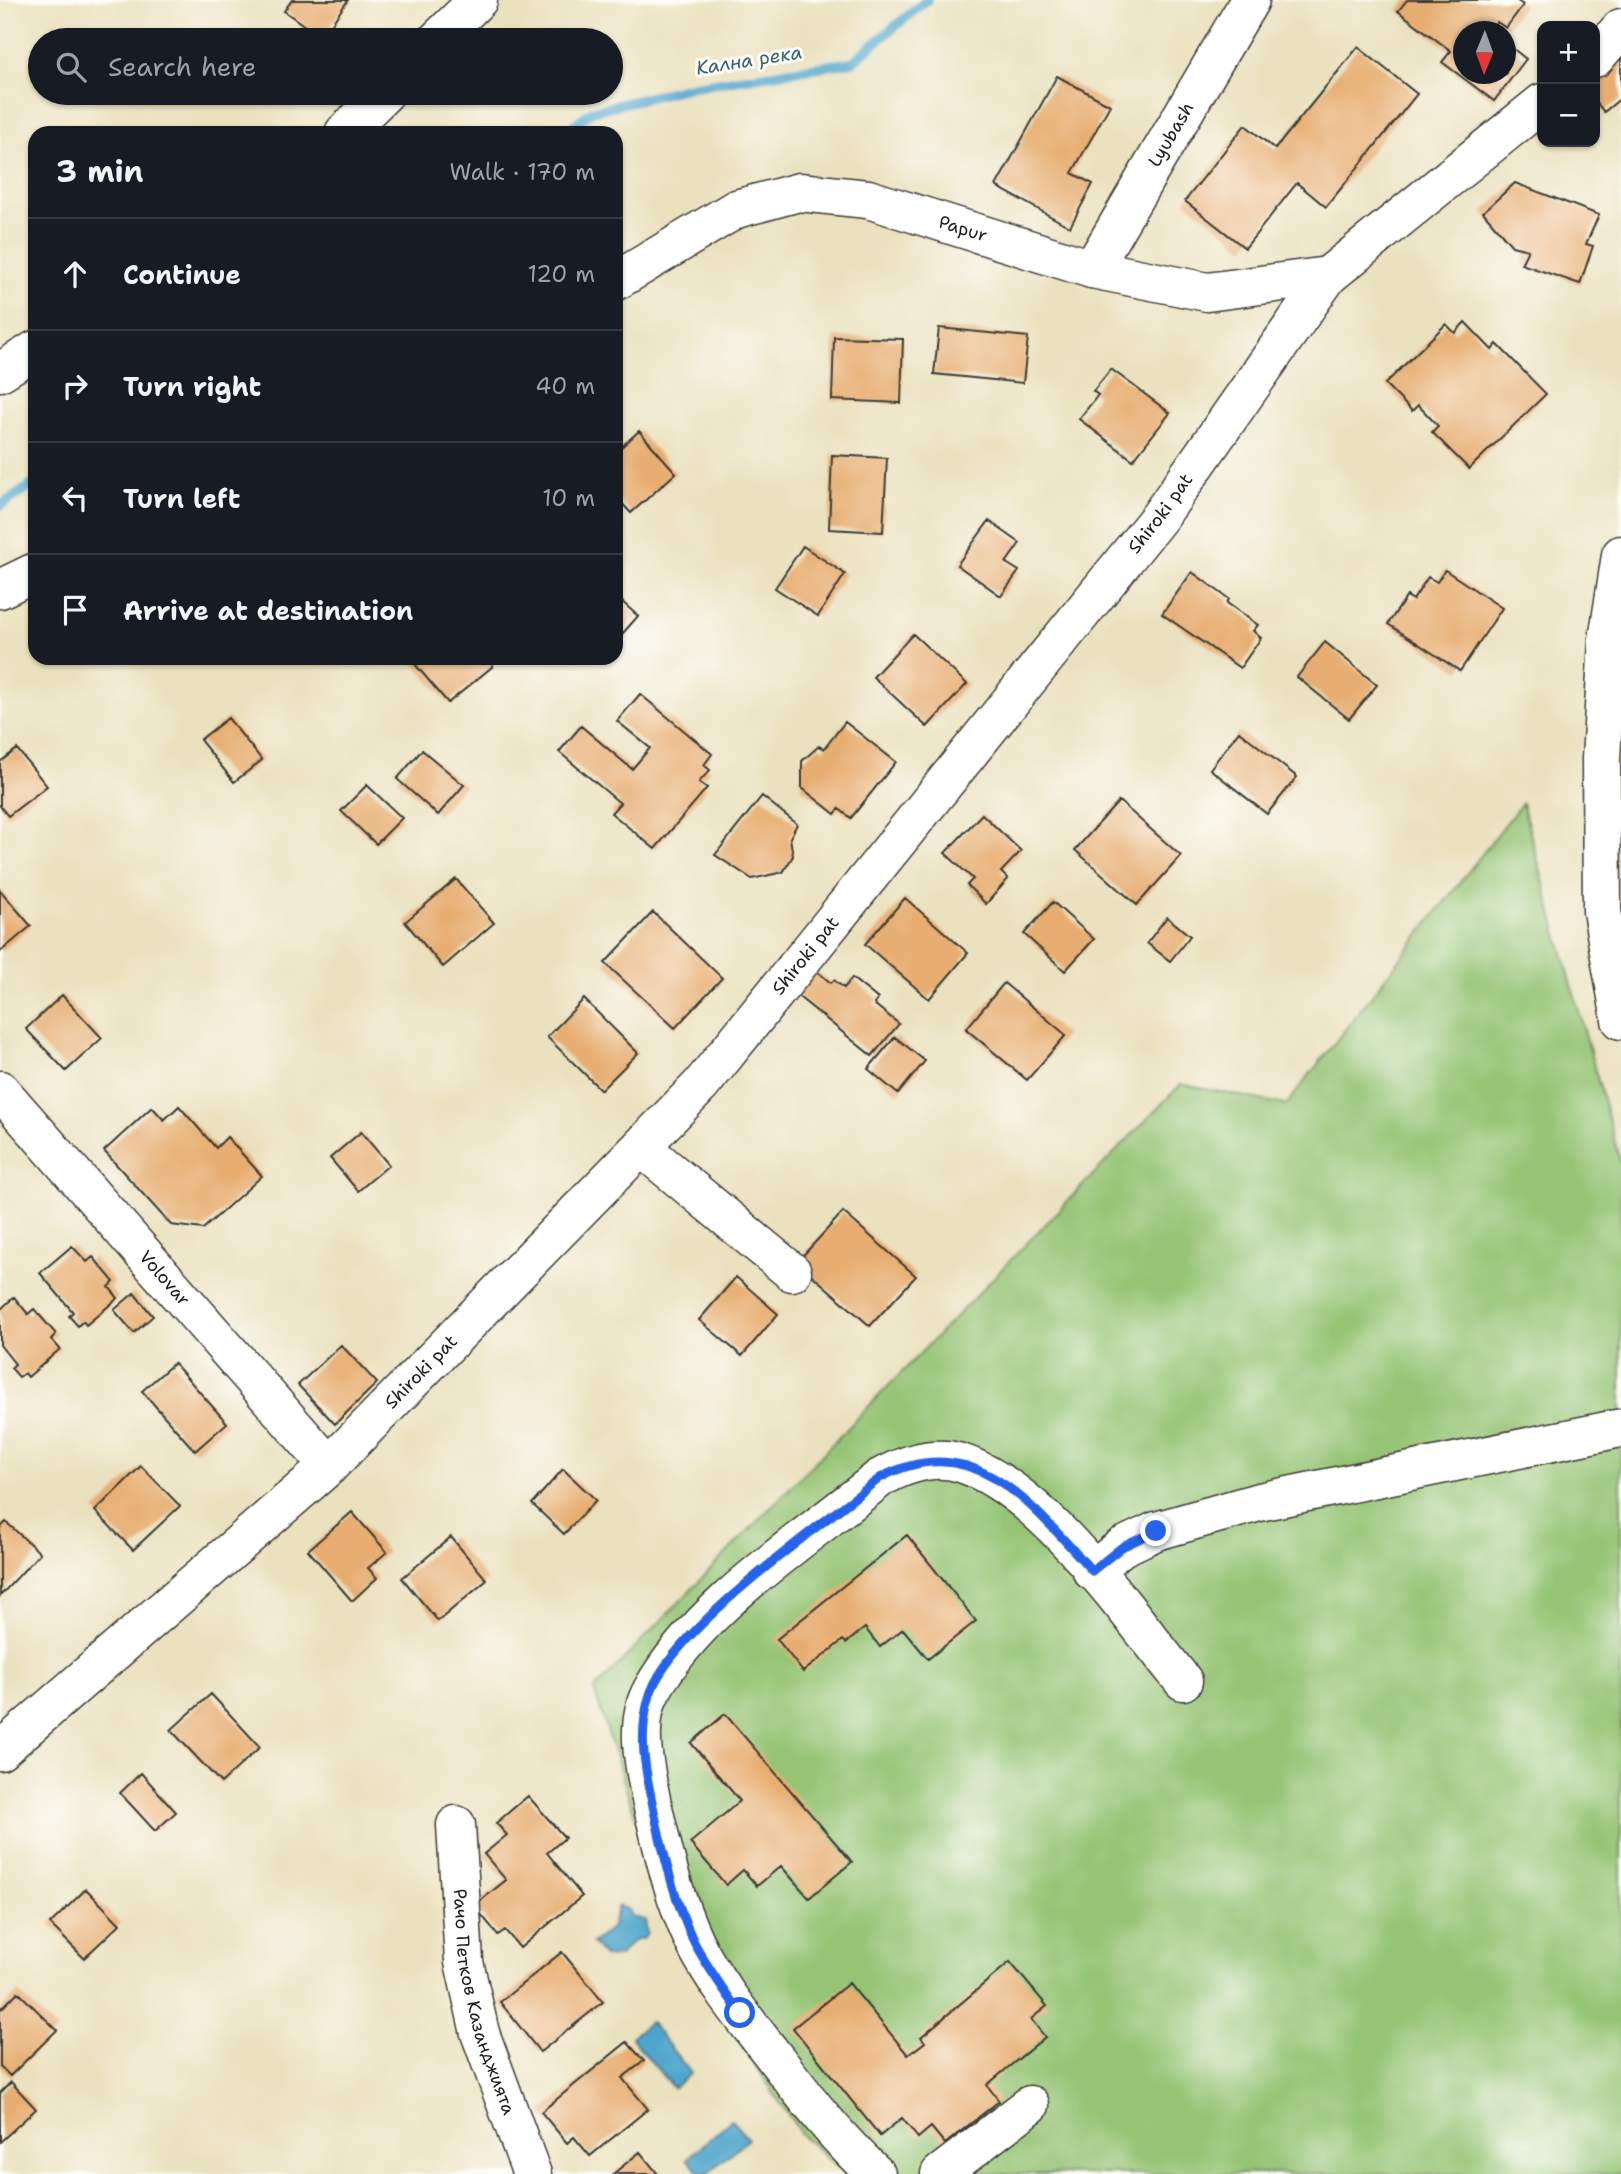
<!DOCTYPE html>
<html lang="en">
<head>
<meta charset="utf-8">
<style>
  body { margin:0; font-family:"Shantell Sans",sans-serif; background:#20242c; color:#f1f3f6 }
  .controls { position:absolute; right:21px; top:21px; display:grid; overflow:hidden; border-radius:14px; box-shadow:0 2px 5px #0004 }
  .controls button { width:63px; height:63px; display:grid; place-items:center; padding:0; border:0; border-bottom:2px solid #363941; background:#171b24; color:#f1f3f6; font:35px sans-serif }
  .compass { position:absolute; left:1453px; top:21px; width:63px; height:63px; border-radius:50%; background:#171b24; box-shadow:0 2px 5px #0004; rotate:181deg }
  .stop { position:absolute; width:21px; height:21px; margin:-16px; border:5px solid #2563eb; border-radius:50%; background:#fff }
  .stop.end { background:#2563eb; border-color:#fff; box-shadow:0 2px 7px #0008 }
  .list { margin:0; padding:0; list-style:none }
  h2 { display:flex; justify-content:space-between; align-items:center; height:91px; margin:0; padding:0 28px; font-size:30px }
  h2 small { font-size:23px; font-weight:400; color:#9ea1a6 }
  .list li { display:grid; grid-template-columns:46px 1fr auto; gap:21px; align-items:center; box-sizing:border-box; height:112px; padding:0 28px; border-top:2px solid #363941 }
  .list b { display:block; font-size:26px; white-space:nowrap }
  .list em { font-size:23px; font-style:normal; color:#9ea1a6 }
  .icon { flex:none; width:38px; height:38px; fill:none; stroke:currentColor; stroke-width:2; stroke-linecap:round; stroke-linejoin:round }
  .map { position:relative; flex:none; width:1621px; height:2174px; overflow:hidden }
  .search { position:absolute; background:#171b24; box-shadow:0 2px 5px #0004; left:28px; top:28px; width:595px; height:77px; display:flex; align-items:center; gap:18px; box-sizing:border-box; padding:0 24px; border-radius:38px; color:#9ea1a6; font-size:26px }
  .panel { position:absolute; background:#171b24; box-shadow:0 2px 5px #0004; left:28px; top:126px; width:595px; height:539px; border-radius:21px }
  .map>svg:first-child { display:block }
  .green { fill:#95c474; stroke:#587048; stroke-width:2 }
  .water { fill:#50a6cc; stroke:#366174; stroke-width:2 }
  .lines { fill:none; stroke-linecap:round; stroke-linejoin:round }
  .stream { stroke:#50a6cc; stroke-width:10 }
  .building { fill:#e7ad71 }
  .minor-casing { stroke:#3b3a34; stroke-width:41 }
  .minor { stroke:#fff; stroke-width:38 }
  .route { stroke:#2563eb; stroke-width:9 }
  .labels { text-anchor:middle; dominant-baseline:central; stroke-width:6; stroke-linejoin:round; paint-order:stroke }
  .street-label { font-size:18px; fill:#1c1c1c; stroke:#fdfcf7 }
  .water-label { font-size:19px; font-style:italic; fill:#366174; stroke:#fdfcf7 }
</style>
</head>
<body>
<div class="map">
<svg width="1621" height="2174" viewBox="0 0 1621 2174">
  <rect width="100%" height="100%" fill="#fdfcf7"/>
  <filter id="ink" filterUnits="userSpaceOnUse"><feTurbulence type="fractalNoise" baseFrequency=".0143" numOctaves="2"/><feDisplacementMap in="SourceGraphic" scale="14" xChannelSelector="R" yChannelSelector="G"/><feConvolveMatrix kernelMatrix="1 2 1 2 8 2 1 2 1" color-interpolation-filters="sRGB"/></filter>
  <filter id="wash" filterUnits="userSpaceOnUse"><feTurbulence type="fractalNoise" baseFrequency=".00686" numOctaves="4" result="noise"/><feDisplacementMap in="SourceGraphic" scale="28" xChannelSelector="R" yChannelSelector="G"/><feGaussianBlur stdDeviation="1.57" result="paint"/><feColorMatrix in="noise" values="0 0 0 0 0 0 0 0 0 0 0 0 0 0 0 0 0 1.4 0 .05"/><feComposite in="paint" operator="in"/></filter>
  <g filter="url(#wash)">
    <rect width="100%" height="100%" fill="#eae1be"/>
    <path class="green" d="M1522,803l99,362v1009h-777l-43,-40 -109,-164 -34,-83 -64,-197 587,-606 105,21z"/>
    <path class="water" d="M618,1906l10,3 3,8 14,3 2,14 -4,5h-8l-17,18 -14,-1 -12,-13 19,-14z
      M650,2022l41,51 -18,15 -42,-51z
      M731,2120l17,19 -41,35h-6l-14,-15z"/>
    <g class="lines">
      <path class="stream" d="M564,133l28,-22 102,-25 158,-24 75,-62
        M0,506l35,-23"/>
    </g>
    <g id="blocks">
      <path class="building" d="M292,0h56l-26,38 -38,-27z
        M1407,0h109l7,5 -17,23 -9,-6 -7,10h-26v42h42v-31l20,16 -32,42 -52,-39 9,-11 -53,-40z
        M1358,47l59,47 -91,113 -29,-24 -52,65 -60,-47 60,-76 30,24z
        M1621,56v42l-17,14 -9,-11v-24z
        M1057,76l53,29 -38,68 21,11 -23,43 -74,-41z
        M1515,183l84,32 -13,29 7,2 -13,38 -59,-20 7,-14 -16,-4 -29,-34z
        M1465,322l27,28 5,-6 49,50 -77,75 -37,-37 6,-6 -20,-21 -6,6 -27,-27 61,-60 9,9z
        M939,328l89,9 -5,46 -89,-9z
        M834,337l69,2 -2,64 -69,-3z
        M1111,369l59,44 -37,47 -54,-41 19,-24 -5,-4z
        M639,431l37,42 -45,40 -15,-16v-45z
        M832,455l55,3 -4,74 -54,-3z
        M989,521l31,22 -14,20 13,8 -18,25 -44,-31z
        M803,546l42,28 -27,42 -43,-28z
        M1445,570l57,38 -42,63 -72,-47 19,-28 6,4 15,-23 9,5z
        M1192,572l37,27 -2,4 31,22 -5,6 8,7 -21,30 -78,-54z
        M620,600l18,16 -22,25v-36z
        M913,634l54,50 -40,43 -54,-50z
        M1325,642l52,43 -28,34 -52,-42z
        M420,658h67l6,8 -45,37 -34,-40z
        M640,694l72,60 -8,11 6,5 -11,12 8,6 -52,61 -44,-36 9,-10 -61,-51 22,-26 51,43 18,-21 -33,-27z
        M228,718l34,42 -28,22 -34,-42z
        M845,722l51,40 -45,56 -12,-9 -4,5 -33,-26v-27l17,-15 5,3z
        M1239,731l58,46 -30,37 -57,-45z
        M17,749l30,37 -39,30 -8,-10v-44z
        M422,750l42,35 -26,30 -41,-36z
        M367,785l35,33 -26,26 -35,-33z
        M762,796l35,28 -7,14 3,18 -10,16 -31,7 -37,-24z
        M1119,801l62,55 -44,49 -62,-55z
        M982,814l39,37 -20,21 7,7 -22,25 -19,-19 6,-6 -28,-26z
        M456,879l38,44 -51,44 -38,-45z
        M0,890l31,36 -31,26z
        M905,898l63,55 -39,46 -64,-55z
        M1053,902l41,37 -29,32 -41,-37z
        M653,912l69,66 -47,50 -70,-65z
        M1167,917l23,19 -20,25 -23,-18z
        M814,969l17,14 3,-3 10,8 8,-10 26,21 -4,5 25,20 -27,32 -78,-63z
        M1004,983l62,52 -39,45 -61,-51z
        M62,995l40,43 -36,33 -40,-42z
        M584,999l54,54 -37,37 -54,-53z
        M895,1037l30,24 -27,33 -30,-25z
        M179,1106l37,42 11,-11 35,39 -59,53 -32,-4 -67,-74 48,-44 12,13z
        M361,1132l28,33 -31,26 -28,-33z
        M843,1212l73,64 -46,50 -73,-64z
        M72,1246l15,16 6,-5 21,25 -5,5 9,11 -32,27 -3,-4 -5,5 -9,-10 4,-4 -33,-39z
        M736,1277l42,37 -36,42 -43,-36z
        M134,1293l19,23 -19,17 -20,-23z
        M14,1297l14,17 6,-5 22,25 -5,5 9,10 -32,28 -3,-4 -6,4 -8,-9 4,-4 -15,-19v-35z
        M341,1345l36,38 -42,41 -37,-39z
        M174,1363l53,60 -32,28 -53,-60z
        M141,1466l39,40 -47,44 -38,-39z
        M563,1469l33,31 -32,34 -32,-30z
        M352,1512l35,40 -19,16 9,10 -25,23 -44,-51z
        M6,1522l34,31 -40,43v-68z
        M907,1535l69,86 -48,38 -25,-30 -23,18 -15,-19 -19,15 -3,-3 -40,32 -26,-33z
        M451,1537l36,43 -49,41 -36,-43z
        M211,1694l49,53 -39,36 -50,-53z
        M725,1714l127,148 -43,36 -28,-32 -24,20 -14,-16 -17,15 -36,-42 50,-42 -49,-58z
        M141,1773l35,39 -21,19 -35,-38z
        M528,1796l37,42 -18,15 35,43 -62,52 -15,-18 -7,5 -24,-29 32,-26 -22,-26 23,-19 -11,-12z
        M86,1889l34,35 -36,34 -34,-34z
        M562,1952l41,50 -63,50 -40,-50z
        M1010,1962l37,44 -16,13 14,18 -58,48 12,16 -54,43 -14,-17 -13,11 -16,-20 -22,18 -87,-108 56,-45 59,72 17,-13 -4,-5z
        M18,1992l39,38 -47,46 -10,-10v-56z
        M627,2042l17,19 -22,17 26,31 -58,47 -16,-19 -7,6 -26,-31z
        M11,2082l25,27 -36,33v-49z
        M640,2152l18,22h-45z"/>
    </g>
  </g>
  <g filter="url(#ink)">
    <use href="#blocks" fill-opacity="0" stroke="#3b3a34" stroke-width="2"/>
    <g class="lines">
      <defs>
        <g id="minor">
          <path d="M437,40l41,-40"/>
          <path d="M1595,58l26,-30"/>
          <path d="M344,133l41,-40"/>
          <path id="s1" d="M1092,269l158,-269"/>
          <path id="s2" d="M616,281l120,-72 63,-17 69,7 224,70 115,23 121,-16"/>
          <path d="M0,372l35,-22"/>
          <path d="M1621,555l-13,85 -7,119 1,152 19,109"/>
          <path d="M0,589l35,-17"/>
          <path id="s3" d="M0,1090l329,376"/>
          <path d="M641,1147l151,125"/>
          <path d="M1092,1571l30,-24 34,-16 103,-29 362,-74"/>
          <path id="s4" d="M0,1751l329,-285 372,-381 459,-569 168,-240 214,-173"/>
          <path id="s5" d="M456,1825l8,137 16,71 52,141"/>
          <path d="M876,2174c-41,-37 -73,-80 -107,-124 -27,-34 -56,-70 -75,-109 -21,-44 -32,-95 -43,-142 -7,-33 -17,-78 1,-109 47,-84 153,-151 228,-212 25,-14 53,-24 81,-15 83,27 167,151 222,218"/>
          <path d="M940,2174l90,-69"/>
        </g>
      </defs>
      <use href="#minor" class="minor-casing"/>
      <use href="#minor" class="minor"/>
    </g>
  </g>
  <g class="lines" filter="url(#ink)">
    <path class="route" d="M740,2013c-16,-23 -33,-46 -46,-71 -18,-37 -29,-82 -38,-122 -9,-42 -20,-82 -6,-125 20,-65 174,-172 230,-217 94,-51 154,29 212,93l30,-24 34,-16"/>
  </g>
  <g class="labels">
    <g class="street-label">
      <text stroke="none"><textPath href="#s1" startOffset="156">Lyubash</textPath></text>
      <text stroke="none"><textPath href="#s2" startOffset="374">Papur</textPath></text>
      <text stroke="none"><textPath href="#s4" startOffset="1701">Shiroki pat</textPath></text>
      <text stroke="none"><textPath href="#s4" startOffset="1134">Shiroki pat</textPath></text>
      <text stroke="none"><textPath href="#s3" startOffset="250">Volovar</textPath></text>
      <text stroke="none"><textPath href="#s4" startOffset="567">Shiroki pat</textPath></text>
      <text stroke="none"><textPath href="#s5" startOffset="180">Рачо Петков Казанджията</textPath></text>
    </g>
    <g class="water-label">
      <text transform="translate(749 60) rotate(-9)">Кална река</text>
    </g>
  </g>
</svg>
<div class="controls">
<button>+</button>
<button>−</button>
</div>
<svg class="compass" viewBox="-18 -18 36 36"><path d="M0-13l5 13h-10z" fill="#e53935"/><path d="M0 13l5-13h-10z" fill="#9ea1a6"/></svg>
<div class="stop" style="left:740px;top:2013px"></div>
<div class="stop end" style="left:1156px;top:1531px"></div>
<div class="search"><svg class="icon" aria-label="search" viewBox="0 0 24 24"><circle cx="10" cy="10" r="6"/><path d="M15 15l6 6"/></svg>Search here</div>
<section class="panel">
<h2>3 min<small>Walk · 170 m</small></h2>
<ul class="list">
<li><svg class="icon" aria-label="ahead" viewBox="0 0 24 24"><path d="M12 20V5M6 11l6-6 6 6"/></svg><div><b>Continue</b></div><em>120 m</em></li>
<li><svg class="icon" aria-label="right" viewBox="0 0 24 24"><path d="M7 20v-9h11M14 6l5 5-5 5"/></svg><div><b>Turn right</b></div><em>40 m</em></li>
<li><svg class="icon" aria-label="left" viewBox="0 0 24 24"><path d="M17 20v-9H6M10 6l-5 5 5 5"/></svg><div><b>Turn left</b></div><em>10 m</em></li>
<li><svg class="icon" aria-label="arrive" viewBox="0 0 24 24"><path d="M6 21V4h12l-3 4 3 4H6"/></svg><div><b>Arrive at destination</b></div></li>
</ul>
</section>
</div>
</body>
</html>
